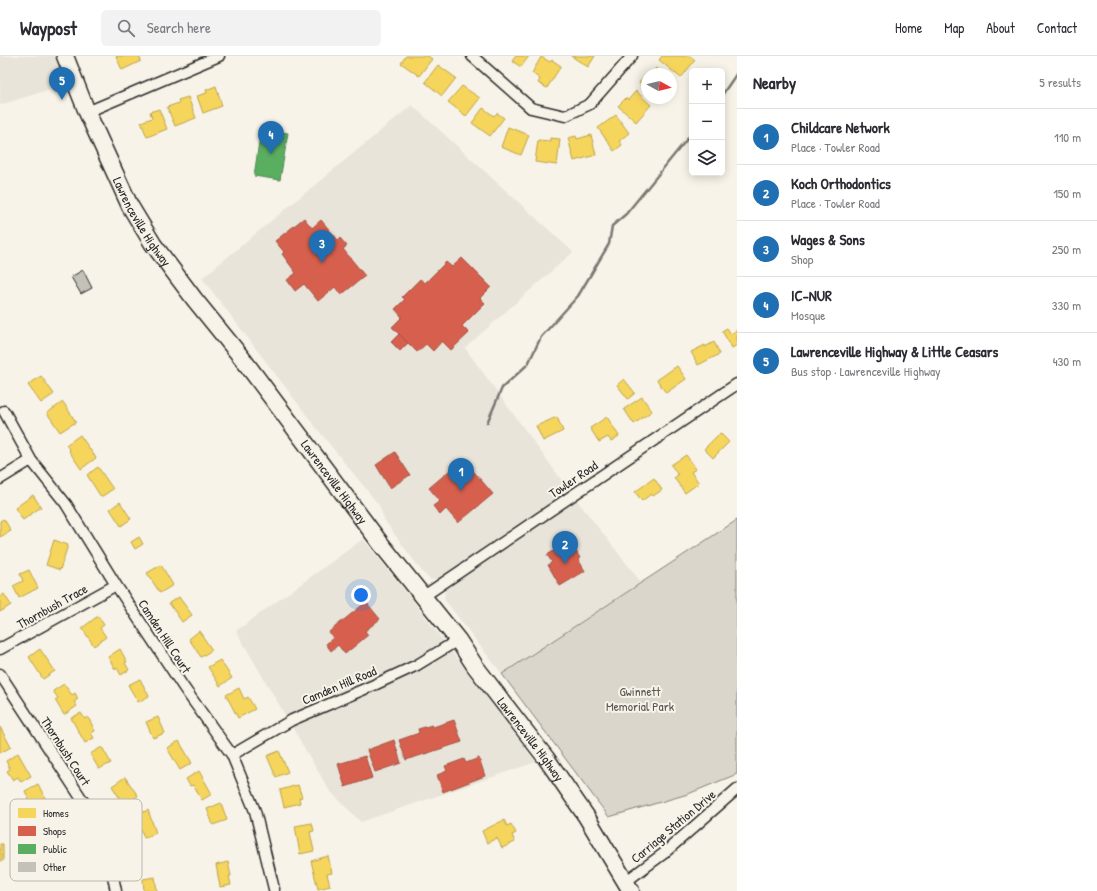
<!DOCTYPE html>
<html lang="en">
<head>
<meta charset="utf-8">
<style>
  body { margin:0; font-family:"Patrick Hand",sans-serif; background:#f2f2f3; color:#2b2b33 }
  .controls { position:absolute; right:12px; top:12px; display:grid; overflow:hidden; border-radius:6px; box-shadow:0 2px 10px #0003 }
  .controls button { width:36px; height:36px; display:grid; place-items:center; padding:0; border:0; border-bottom:1px solid #e1e1e2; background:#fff; color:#2b2b33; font:20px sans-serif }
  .compass { position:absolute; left:641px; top:12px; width:36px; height:36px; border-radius:50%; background:#fff; box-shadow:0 2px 10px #0003; rotate:98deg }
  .you { position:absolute; left:361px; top:539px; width:14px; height:14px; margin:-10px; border:3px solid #fff; border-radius:50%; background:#1a73e8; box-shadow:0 0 0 6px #1a73e833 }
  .badge { display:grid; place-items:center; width:26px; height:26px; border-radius:50%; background:#1f6fb2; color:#fff; font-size:13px; font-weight:700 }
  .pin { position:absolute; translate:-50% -33px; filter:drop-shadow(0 1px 2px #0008) }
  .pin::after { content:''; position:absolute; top:21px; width:14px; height:12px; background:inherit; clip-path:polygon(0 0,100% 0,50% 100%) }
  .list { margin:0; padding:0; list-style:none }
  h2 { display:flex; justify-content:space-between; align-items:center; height:52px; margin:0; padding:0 16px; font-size:17px }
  h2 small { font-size:13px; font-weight:400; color:#7c7c81 }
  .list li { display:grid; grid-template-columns:26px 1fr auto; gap:12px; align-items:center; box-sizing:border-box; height:56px; padding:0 16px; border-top:1px solid #e1e1e2 }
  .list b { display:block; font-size:15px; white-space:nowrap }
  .list p { margin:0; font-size:13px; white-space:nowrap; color:#7c7c81 }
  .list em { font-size:13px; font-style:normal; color:#7c7c81 }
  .icon { flex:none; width:22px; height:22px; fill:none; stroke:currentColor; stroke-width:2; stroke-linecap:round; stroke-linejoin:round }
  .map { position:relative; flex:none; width:737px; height:835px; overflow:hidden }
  header { display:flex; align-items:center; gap:24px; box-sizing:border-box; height:56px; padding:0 20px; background:#fff; border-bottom:1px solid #e1e1e2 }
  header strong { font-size:19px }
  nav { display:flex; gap:22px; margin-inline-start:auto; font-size:14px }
  .search { width:280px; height:36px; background:#f2f2f3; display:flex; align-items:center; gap:10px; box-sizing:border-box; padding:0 14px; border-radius:6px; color:#7c7c81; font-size:15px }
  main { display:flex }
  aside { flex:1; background:#fff }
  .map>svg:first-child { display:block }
  .built { fill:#e8e4da }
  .green { fill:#dad6cc; stroke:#82807c }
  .homes { fill:#f6d55c; stroke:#b9a24d }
  .shops { fill:#d6604d; stroke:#a35043 }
  .public { fill:#5aae61; stroke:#4c8751 }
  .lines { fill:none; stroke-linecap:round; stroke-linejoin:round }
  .stream { stroke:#7a7874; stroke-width:2.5 }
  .building { fill:#c4c1b9; stroke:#2b2b2b }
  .street-casing { stroke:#2b2b2b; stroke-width:13 }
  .primary-casing { stroke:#2b2b2b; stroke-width:19 }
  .street { stroke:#f7f3e8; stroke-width:10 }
  .primary { stroke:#f7f3e8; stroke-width:16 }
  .labels { text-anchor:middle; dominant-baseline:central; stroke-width:4; stroke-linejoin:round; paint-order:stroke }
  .street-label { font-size:13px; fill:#2b2b2b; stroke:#f7f3e8 }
  .park-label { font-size:13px; fill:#575653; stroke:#f7f3e8 }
  .key { fill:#f7f3e8; stroke:#bab7af; stroke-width:1 }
  .key-label { font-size:11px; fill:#2b2b2b }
</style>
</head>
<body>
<header>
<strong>Waypost</strong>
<div class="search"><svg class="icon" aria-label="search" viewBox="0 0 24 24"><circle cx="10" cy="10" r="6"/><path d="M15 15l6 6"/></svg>Search here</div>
<nav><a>Home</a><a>Map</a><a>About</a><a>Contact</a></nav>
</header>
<main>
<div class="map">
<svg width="737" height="835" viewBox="0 0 737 835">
  <rect width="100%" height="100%" fill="#f7f3e8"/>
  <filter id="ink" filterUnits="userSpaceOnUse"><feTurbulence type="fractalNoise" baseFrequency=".025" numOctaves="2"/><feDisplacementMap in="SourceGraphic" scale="8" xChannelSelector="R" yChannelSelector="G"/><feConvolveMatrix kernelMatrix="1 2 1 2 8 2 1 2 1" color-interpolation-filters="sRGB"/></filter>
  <g filter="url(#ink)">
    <path class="built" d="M0,0h68l8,25 -76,24z
      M412,49l161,147 -108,96 104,142 -130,89 -8,1 -8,-7 -38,-52 -6,-16 -61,-75 -116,-152z
      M575,442l66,84 -139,92 -58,-75 2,-13z
      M363,483l50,62 123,161 -175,60 -32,-32 -93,-159z"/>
    <path class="green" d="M737,464v254l-49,20 -79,23 -107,-143z"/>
    <path class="homes" d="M116,0h23l2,5 -19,9z
      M406,0h22l4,3 -13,17 -18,-13z
      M516,0h13l-8,11 -9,-6z
      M571,0h24l-7,11z
      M662,0h28l5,4 -14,18 -22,-18z
      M541,1l9,5 2,-2 9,6 -14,22 -9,-5 2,-4 -8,-6z
      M438,9l18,13 -14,18 -17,-14z
      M656,12l7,6h-12z
      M645,20l2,1v14l-8,-8z
      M216,30l6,20 -19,7 -6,-17 10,-3 -1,-3z
      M462,30l18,12 -14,18 -18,-14z
      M636,35l15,14 -15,17 -18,-16 8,-8 2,2z
      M188,41l8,21 -21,8 -8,-19 12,-4 -1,-3z
      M483,52l11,8 3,-3 7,5 -14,18 -18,-13z
      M159,53l8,20 -20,8 -6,-15 11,-4 -2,-6z
      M616,59l13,18 -10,8 3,4 -8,6 -16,-23z
      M508,71l21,8 -8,20 -20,-8z
      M591,79l5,20 -22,6 -6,-23 8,-2 1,3z
      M550,82l10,1 -3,26 -22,-3 3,-22 12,1z
      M727,272l4,6 6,-4v15l-5,3 -10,-17z
      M714,286l6,12 -22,11 -7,-13 14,-7v2z
      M677,310l9,13 -20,14 -9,-13z
      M41,320l13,18 -13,9 -13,-18z
      M624,323l11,14 -7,6 -11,-14z
      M642,341l10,14 -18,13 -10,-15z
      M63,346l13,20 -16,10 -13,-19z
      M557,361l6,14 -20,10 -7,-15z
      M607,361l12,19 -8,5 -3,-4 -9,5 -9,-14z
      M720,377l9,9 -16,16 -9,-9z
      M80,379l16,23 -15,11 -12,-18 1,-1 -4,-5z
      M686,399l10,14 -5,3 8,11 -14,10 -11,-15 4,-3 -7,-10z
      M98,411l15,22 -12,8 -14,-22z
      M654,422l8,12 -9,6 -2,-2 -9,7 -7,-9z
      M33,439l8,12 -18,13 -8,-12z
      M120,446l11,17 -10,7 -11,-17z
      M4,463l7,12 -11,6v-16z
      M139,481l4,7 -8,5 -4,-7z
      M54,484l14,5 -8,25 -14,-5z
      M161,509l12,20 -13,8 -13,-20z
      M29,514l9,18 -19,10 -6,-12 10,-5 -3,-7z
      M4,538l7,11 -11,7v-15z
      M179,541l13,18 -10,7 -13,-19z
      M98,560l6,9 -4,3 6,9 -12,9 -12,-18z
      M199,575l13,19 -11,7 -12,-18z
      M40,593l15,22 -12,8 -14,-22z
      M120,593l7,13 -2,1 4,7 -8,5 -4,-7 -2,1 -7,-12z
      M220,604l12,18 -12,8 -12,-19z
      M140,623l9,17 -11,6 -10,-17z
      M64,628l8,11 3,-2 3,6 -4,3 3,4 -13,9 -9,-15 3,-2 -5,-7z
      M239,632l5,11 4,-2 7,12 -17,9 -12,-23z
      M81,657l4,6 3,-2 7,14 -4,2 3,5 -9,5 -14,-25z
      M158,661l7,16 -12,5 -7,-16z
      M0,671l11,20 -11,6z
      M179,685l13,22 -12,7 -13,-22z
      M102,691l9,16 -12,6 -9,-15z
      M279,695l9,21 -12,5 -9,-21z
      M18,697l13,23 -10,6 -3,-5 -5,3 -6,-9 3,-2 -4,-8z
      M199,715l13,23 -10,6 -9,-15 -3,1 -4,-7z
      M125,721l13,19 -14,9 -12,-19z
      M38,728l12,24 -11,6 -2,-5 -6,3 -5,-10 3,-2 -4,-9z
      M298,729l4,12 -3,1 1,5 -16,4 -4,-17z
      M221,747l6,17 -14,5 -6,-16z
      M148,754l8,23 -12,5 -8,-23z
      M504,764l3,6 4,-2 5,9 -4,2 3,7 -13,6 -5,-10 -10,5 -5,-12z
      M312,767l2,8 -4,1 4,19 -14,3 -5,-28z
      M0,788h3v17h-3z
      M328,800l4,17 -5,1 3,12 -12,3 -7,-28z
      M228,806l3,14h-2l2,9 -11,2 -4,-22z
      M155,821l2,14h-13l-1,-12z"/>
    <path class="shops" d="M304,162l8,10 9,-8 17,20 2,-2 7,8 -4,3 22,27 -24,19 -6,-8 -17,14 -14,-17 -9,7 -8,-11 9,-7 -14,-19 2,-2 -9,-11z
      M462,202l29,29 -11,11 5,5 -23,23 7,7 -18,17 -9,-9 -9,10 -7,-7 -9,8 -25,-25 10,-10 -7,-8 10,-10 -3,-2 18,-18 5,4 21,-21 6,5z
      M399,278l9,9 -8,8 -9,-9z
      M395,396l15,23 -20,13 -14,-23z
      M463,403l30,35 -35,29 -12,-14 -6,6 -7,-9 7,-5 -11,-13z
      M570,485l10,17 -2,1 7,12 -25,15 -12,-21 4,-3 -5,-7z
      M366,546l14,17 -15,12 3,4 -23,19 -7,-9 -7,6 -5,-7 7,-6 -4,-6z
      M454,664l8,22 -56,18 -7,-20 20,-7 -1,-4 14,-4 1,2z
      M394,684l7,23 -26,9 -8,-22z
      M365,700l7,22 -27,9 -7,-23z
      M479,702l6,18 -42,16 -6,-17 10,-4 -2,-5 19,-7 2,4z"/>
    <path class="public" d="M261,73l27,4 -8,47 -26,-4z"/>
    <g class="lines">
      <path class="stream" d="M722,39l15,-22
        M487,367l15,-35 26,-24 13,-27 37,-41 31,-52 3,-18 14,-12 66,-81"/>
    </g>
    <path class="building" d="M83,214l9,18 -11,6 -10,-17z"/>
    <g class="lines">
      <defs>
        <path id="street" d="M472,0l59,52 34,8 25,-12 42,-48
          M87,56l132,-56
          M4,355l27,49 35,44 50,81 68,103 48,67 23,56 19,78
          M0,423l31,-19
          M424,540l313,-212
          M0,593l116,-64
          M0,618l87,133 18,31 11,53
          M232,699l60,-35 82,-35 43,-20 41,-25
          M625,826l38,-28 74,-65"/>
        <g id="primary">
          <path id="s1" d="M65,0l22,56 43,94 23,38 42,56 47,58 139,186 77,96 17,26 71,92 40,58 45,75"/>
        </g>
      </defs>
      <use href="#street" class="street-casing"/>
      <use href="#primary" class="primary-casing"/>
      <use href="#street" class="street"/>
      <use href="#primary" class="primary"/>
    </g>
  </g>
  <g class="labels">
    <g class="street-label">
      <text stroke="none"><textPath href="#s1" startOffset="183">Lawrenceville Highway</textPath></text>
      <text transform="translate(573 423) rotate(-34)">Towler Road</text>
      <text stroke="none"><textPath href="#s1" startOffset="507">Lawrenceville Highway</textPath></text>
      <text transform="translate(52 550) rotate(-29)">Thornbush Trace</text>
      <text transform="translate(165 580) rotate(57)">Camden Hill Court</text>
      <text transform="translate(339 629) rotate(-23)">Camden Hill Road</text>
      <text stroke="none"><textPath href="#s1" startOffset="831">Lawrenceville Highway</textPath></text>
      <text transform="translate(66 695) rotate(57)">Thornbush Court</text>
      <text transform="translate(673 770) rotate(-40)">Carriage Station Drive</text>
    </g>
    <g class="park-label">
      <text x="640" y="635">Gwinnett<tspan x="640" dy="15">Memorial Park</tspan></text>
    </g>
  </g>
  <rect x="10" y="743" width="132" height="82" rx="6" class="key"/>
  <rect x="18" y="752" width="18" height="10" fill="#f6d55c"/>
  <rect x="18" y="770" width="18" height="10" fill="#d6604d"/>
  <rect x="18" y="788" width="18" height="10" fill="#5aae61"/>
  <rect x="18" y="806" width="18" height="10" fill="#c4c1b9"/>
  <g class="key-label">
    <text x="43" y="761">Homes</text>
    <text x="43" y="779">Shops</text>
    <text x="43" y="797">Public</text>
    <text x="43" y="815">Other</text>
  </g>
</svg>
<div class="controls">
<button>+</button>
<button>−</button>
<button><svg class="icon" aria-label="layers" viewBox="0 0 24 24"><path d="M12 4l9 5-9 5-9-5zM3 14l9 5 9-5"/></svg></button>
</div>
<svg class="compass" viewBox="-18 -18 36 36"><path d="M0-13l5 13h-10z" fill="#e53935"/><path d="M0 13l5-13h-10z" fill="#7c7c81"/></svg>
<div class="you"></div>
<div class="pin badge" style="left:461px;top:435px">1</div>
<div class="pin badge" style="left:565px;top:508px">2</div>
<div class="pin badge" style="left:322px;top:207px">3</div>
<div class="pin badge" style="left:271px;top:98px">4</div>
<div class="pin badge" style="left:62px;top:44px">5</div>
</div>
<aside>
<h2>Nearby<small>5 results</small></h2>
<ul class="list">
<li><span class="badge">1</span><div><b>Childcare Network</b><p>Place · Towler Road</p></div><em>110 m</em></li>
<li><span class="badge">2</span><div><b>Koch Orthodontics</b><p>Place · Towler Road</p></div><em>150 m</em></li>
<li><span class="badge">3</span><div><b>Wages &amp; Sons</b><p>Shop</p></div><em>250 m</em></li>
<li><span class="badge">4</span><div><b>IC-NUR</b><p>Mosque</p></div><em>330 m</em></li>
<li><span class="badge">5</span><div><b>Lawrenceville Highway &amp; Little Ceasars</b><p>Bus stop · Lawrenceville Highway</p></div><em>430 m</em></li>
</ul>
</aside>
</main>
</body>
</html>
